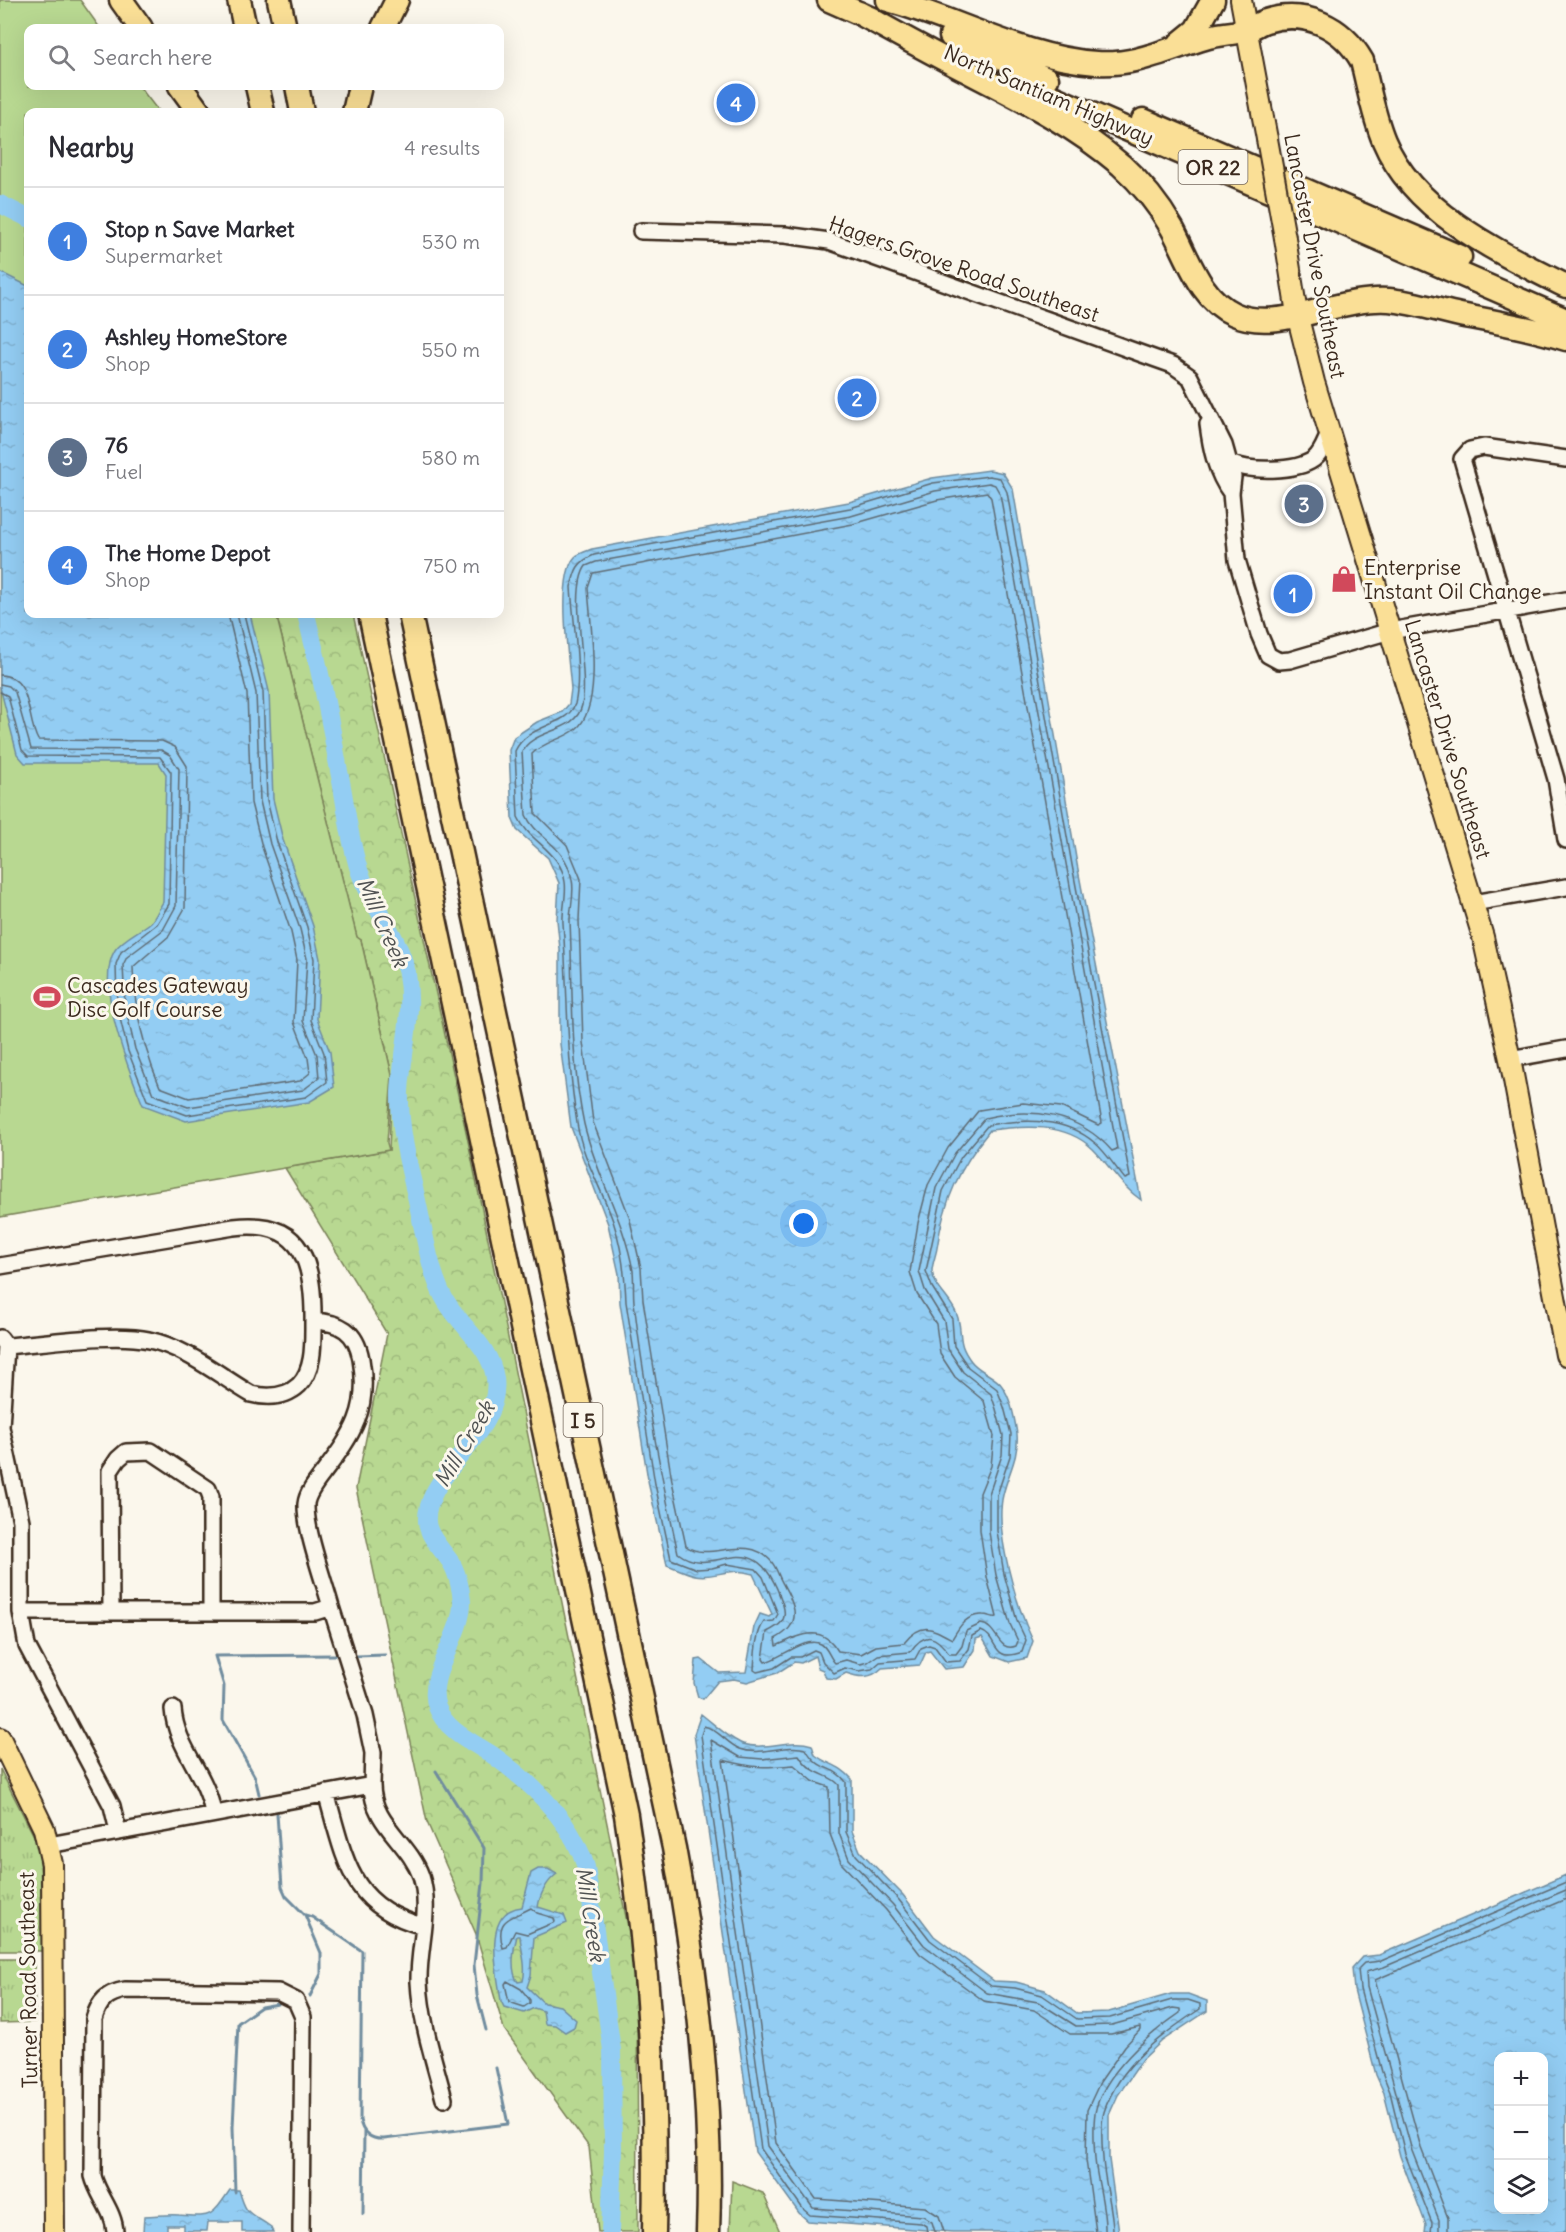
<!DOCTYPE html>
<html lang="en">
<head>
<meta charset="utf-8">
<style>
  body { margin:0; font-family:Delius,sans-serif; background:#f2f2f3; color:#2b2b33 }
  .controls { position:absolute; right:18px; bottom:18px; display:grid; overflow:hidden; border-radius:12px; box-shadow:0 6px 24px #0002 }
  .controls button { width:54px; height:54px; display:grid; place-items:center; padding:0; border:0; border-bottom:2px solid #e1e1e2; background:#fff; color:#2b2b33; font:30px sans-serif }
  .you { position:absolute; left:804px; top:1224px; width:21px; height:21px; margin:-15px; border:4px solid #fff; border-radius:50%; background:#1a73e8; box-shadow:0 0 0 9px #1a73e833 }
  .badge { display:grid; place-items:center; width:39px; height:39px; border-radius:50%; background:#d1495b; color:#fff; font-size:20px; font-weight:700 }
  .pin { position:absolute; translate:-50% -50%; border:3px solid #fff; box-shadow:0 2px 6px #0006 }
  .list { margin:0; padding:0; list-style:none }
  h2 { display:flex; justify-content:space-between; align-items:center; height:78px; margin:0; padding:0 24px; font-size:26px }
  h2 small { font-size:20px; font-weight:400; color:#7c7c81 }
  .list li { display:grid; grid-template-columns:39px 1fr auto; gap:18px; align-items:center; box-sizing:border-box; height:108px; padding:0 24px; border-top:2px solid #e1e1e2 }
  .list b { display:block; font-size:22px; white-space:nowrap }
  .list p { margin:0; font-size:20px; white-space:nowrap; color:#7c7c81 }
  .list em { font-size:20px; font-style:normal; color:#7c7c81 }
  .icon { flex:none; width:33px; height:33px; fill:none; stroke:currentColor; stroke-width:2; stroke-linecap:round; stroke-linejoin:round }
  .map { position:relative; flex:none; width:1566px; height:2232px; overflow:hidden }
  .search { position:absolute; background:#fff; box-shadow:0 6px 24px #0002; left:24px; top:24px; width:480px; height:66px; display:flex; align-items:center; gap:15px; box-sizing:border-box; padding:0 21px; border-radius:12px; color:#7c7c81; font-size:22px }
  .panel { position:absolute; background:#fff; box-shadow:0 6px 24px #0002; left:24px; top:108px; width:480px; height:510px; border-radius:12px }
  .map>svg:first-child { display:block }
  .grass { fill:url(#grass-tufts); stroke:#7a8158; stroke-width:1.5 }
  .forest { fill:url(#forest-crowns); stroke:#7a8158; stroke-width:1.5 }
  .park { fill:#b8d891; stroke:#7a8158; stroke-width:1.5 }
  .water { fill:url(#water-ripples); stroke:#708c9e; stroke-width:1.5; fill-rule:evenodd }
  .lines { fill:none; stroke-linecap:round; stroke-linejoin:round }
  .shore { stroke:#5e6b73; stroke-width:1.5 }
  .stream { stroke:#708c9e; stroke-width:3 }
  .river { stroke:#93cdf3; stroke-width:18 }
  .minor-casing { stroke:#3b2a1e; stroke-width:20 }
  .major-casing { stroke:#3b2a1e; stroke-width:24 }
  .highway-casing { stroke:#3b2a1e; stroke-width:27 }
  .minor { stroke:#fbf7ec; stroke-width:15 }
  .major { stroke:#fadf96; stroke-width:20 }
  .highway { stroke:#fadf96; stroke-width:22 }
  .major-bridge-casing { stroke:#3b2a1e; stroke-width:24; stroke-linecap:butt }
  .major-bridge { stroke:#fadf96; stroke-width:20 }
  .labels { text-anchor:middle; dominant-baseline:central; stroke-width:6; stroke-linejoin:round; paint-order:stroke }
  .shield { fill:#fbf7ec; stroke:#75685c; stroke-width:1.5 }
  .shield-label { font-size:20px; font-weight:bold; fill:#3b2a1e }
  .street-label { font-size:21px; fill:#3b2a1e; stroke:#fbf7ec }
  .poi-label { font-size:21px; fill:#3b2a1e; stroke:#fbf7ec; text-anchor:start }
  .water-label { font-size:22px; font-style:italic; fill:#515353; stroke:#fbf7ec }
</style>
</head>
<body>
<div class="map">
<svg width="1566" height="2232" viewBox="0 0 1566 2232">
  <defs>
    <pattern id="grass-tufts" width="24" height="20" patternUnits="userSpaceOnUse" patternTransform="scale(1.5)"><rect width="24" height="20" fill="#b8d891"/><path d="M3 7l-1-3M5 7V3M7 7l1-3M15 17l-1-3M17 17v-4M19 17l1-3" fill="none" stroke="#9fba7d"/></pattern>
    <pattern id="forest-crowns" width="20" height="18" patternUnits="userSpaceOnUse" patternTransform="scale(1.5)"><rect width="20" height="18" fill="#b8d891"/><path d="M2 6a3 3 0 1 1 6 0M12 15a3 3 0 1 1 6 0" fill="none" stroke="#9fba7d"/></pattern>
    <pattern id="water-ripples" width="26" height="14" patternUnits="userSpaceOnUse" patternTransform="scale(1.5)"><rect width="26" height="14" fill="#93cdf3"/><path d="M2 4q2-2 4 0t4 0M15 11q2-2 4 0t4 0" fill="none" stroke="#80b0d0"/></pattern>
  </defs>
  <rect width="100%" height="100%" fill="#fbf7ec"/>
  <filter id="ink" filterUnits="userSpaceOnUse"><feTurbulence type="fractalNoise" baseFrequency=".0167" numOctaves="2"/><feDisplacementMap in="SourceGraphic" scale="12" xChannelSelector="R" yChannelSelector="G"/><feConvolveMatrix kernelMatrix="1 2 1 2 8 2 1 2 1" color-interpolation-filters="sRGB"/></filter>
  <g filter="url(#ink)">
    <path class="grass" d="M0,1769l40,79 2,103h-42z
      M0,1959h34l1,63 -35,1z"/>
    <path class="forest" d="M276,614h77l114,522 170,835 1,261h-40l-9,-85 -85,-118 -28,-95 -49,-112 -71,-334 31,-154 -102,-166 104,-18 3,-75 -31,-135 -4,-2z
      M732,2181l31,12 17,39h-50z"/>
    <path class="park" d="M0,0h80l20,28h-72v58h111l20,26h-131v502h248l81,323 4,3 31,135 -5,68 2,7 -389,67z"/>
    <path class="water" d="M0,272l28,14v328h222l19,77 4,108 10,41 30,86 7,33 -3,60 13,33 4,35 -25,15 -123,19 -43,-16c-14,-34 -49,-122 -28,-155 8,-12 26,-19 36,-28 5,-5 8,-14 12,-20l3,-128 -7,-11h-134l-8,-9 -17,-67z
      M990,470l13,3 10,16 64,375 64,336c-20,-14 -31,-34 -48,-51 -28,-27 -69,-23 -103,-19 -31,38 -46,70 -53,118 -1,7 -5,16 -5,23 2,18 22,30 26,47 5,20 -1,24 13,43 7,10 26,16 31,25 8,11 13,34 15,48 2,24 -9,39 -14,61 -9,37 14,112 30,146l-6,17 -18,4 -16,-6 -11,-19 -6,2 -1,11 -11,17 -20,2 -14,-18 -4,1 -6,13 -38,3c-11,11 -22,10 -36,5l-10,6 -10,-1 -3,-8 -5,-2 -3,-12 -14,7 -7,-1 -17,11 -30,9 -13,-3 -16,2 -15,18 -5,-2 -4,-14 2,-23 5,-1 18,14 27,-1 8,-45 6,-13 9,3 3,-3 -19,-40c-27,-8 -36,5 -58,1 -9,-2 -19,-7 -28,-10l-18,-79 -29,-183 -1,-29 -11,-50 -37,-97 -11,-83v-95l-3,-29 2,-37 -11,-25 -31,-28 -5,-12 -3,-68 5,-13 23,-15 25,-10 7,-8 2,-15c-2,-27 -15,-112 4,-132 4,-4 12,-6 17,-8l257,-47 83,-24z
      M701,1714c12,9 28,25 42,30 23,7 47,-6 69,1l3,10c15,11 24,9 37,24v52l8,20 43,44 31,41 60,45 22,1 29,8 32,23 32,-1 62,-18h17l19,7v10l-45,30 -19,18 -25,36 -9,20v44l10,73h-167l-144,-11 -9,-8 -44,-61 -61,-418z
      M538,1869h10l9,5c-10,7 -17,20 -19,33l26,8 3,8 -33,14 -3,38 -4,12 17,16 16,3 16,14 -2,7 -9,5 -10,-7 -10,-1 -2,-13 -9,-3 -10,5 -20,-6 -3,-6c-4,-29 -20,-90 21,-94l9,-34zM517,1936h3c1,14 7,30 3,45l-5,1c-8,-11 -5,-33 -1,-46z
      M1566,1875v357h-141l1,-7 -26,-69 -16,-63 -8,-18 -22,-85 -2,-22 10,-11 17,-2zM1498,2056h46v154h-46z
      M230,2190h9c8,28 10,21 32,37l2,5h-31v-10h-34l-1,9h-23v-6h-17v7h-24l1,-16c12,0 23,-2 35,-1 33,2 31,4 51,-25z"/>
    <g class="lines">
      <path class="shore" d="M989,476l11,2 7,14 65,373 58,312 -5,2c-10,-12 -19,-27 -30,-36 -30,-26 -70,-24 -107,-18l-27,32 -18,34 -17,80 6,16 20,32 2,27 14,21 29,22 7,18 7,27 -1,22 -13,39v36l7,43 13,47 9,19 -4,12c-31,12 -23,-15 -41,-21l-9,5 -3,13 -9,12 -14,1 -11,-15 -6,-2 -8,3 -6,11 -35,3 -8,7 -13,2 -14,-3 -11,5 -11,-11 -4,-10 -5,-2 -14,7h-9l-17,11 -17,4 -3,-2c1,-16 1,-35 10,-48l10,-1 4,-7 -15,-37 -7,-8 -29,-5 -15,4 -15,1 -26,-10 -16,-75 -29,-182c-1,-27 -4,-55 -13,-81 -11,-32 -31,-63 -36,-98 -11,-67 -9,-133 -14,-200 -1,-13 4,-28 2,-41 -4,-31 -36,-40 -47,-65l-3,-66c9,-20 31,-23 48,-33 5,-3 10,-9 12,-14 7,-29 -2,-85 -4,-117 4,-17 6,-25 23,-32l256,-47 83,-25z
        M989,483l6,2 5,9 117,655 -5,2c-33,-38 -80,-44 -127,-33l-30,35 -19,35 -17,83 6,19 19,31 4,28 15,23 28,22 5,15 7,26 -1,20 -13,39v38l7,43 14,49 8,17 -2,5c-19,7 -18,-20 -35,-22l-15,7 -4,15 -6,8h-7c-13,-19 -24,-24 -39,-2l-32,3 -10,7 -8,2 -14,-4 -11,3c-6,-6 -7,-15 -14,-19 -16,-8 -41,15 -56,18l-2,-3 4,-27c12,-6 21,-11 16,-27 -28,-89 -67,-22 -105,-52 -18,-82 -34,-167 -44,-251 -1,-10 0,-21 -1,-31 -9,-52 -37,-96 -49,-147 -14,-64 -11,-137 -14,-203 0,-13 5,-28 2,-41 -6,-36 -36,-41 -46,-65l-4,-63c11,-24 54,-18 60,-47 7,-35 -14,-114 4,-139l10,-4 255,-46 84,-25z
        M987,492l4,6 111,625 -4,2 -37,-18 -38,-4 -44,7 -31,38 -20,37 -10,38 -8,49 7,22 19,30 4,30 15,23 29,24 10,35 -3,30 -11,27v37l7,47 10,40c-5,1 -8,-2 -14,-2 -17,-1 -24,12 -31,24 -20,-11 -30,-18 -48,4l-28,3 -15,8 -23,-3c-17,-28 -37,-16 -62,-5l-1,-7c11,-6 21,-14 19,-29 -2,-10 -6,-17 -11,-26 -5,-8 -6,-17 -13,-24 -25,-27 -61,3 -84,-14l-14,-65 -29,-181 -2,-32 -12,-52 -36,-94 -10,-80 -4,-122 2,-41 -14,-34 -32,-32 -3,-59c12,-13 31,-14 44,-25 28,-23 14,-106 12,-141l5,-15 260,-49 84,-24z
        M0,675c33,1 26,44 38,65l124,1 13,6 12,19 -2,142 -16,28 -36,31c1,43 10,80 27,120l29,11 111,-17 10,-8 -2,-15 -14,-36 3,-62 -6,-28 -29,-85 -11,-44 -4,-109 -19,-80
        M0,684l9,2 6,6 16,57 130,1 9,5 9,14 -3,137 -13,24 -36,27 -4,8 2,40 10,44 18,45 35,13 115,-17 16,-12 -2,-23 -14,-34 4,-62 -7,-30 -30,-85 -10,-43 -4,-108 -19,-79
        M0,692l8,4 14,54 6,6 132,1 11,15 -2,132 -12,20 -36,28 -5,12 1,42 11,45 19,49 40,15 119,-18 21,-15 -3,-29 -13,-33 3,-61 -7,-32 -30,-85 -10,-42 -4,-108 -19,-78
        M531,1908l6,5 17,5 1,4 -28,12 -12,-3 -8,16 -4,1c-9,-31 10,-30 28,-40z
        M507,1981l14,8 9,11v3l-6,4 -15,-5 -4,-18z
        M927,2232l-1,-6 -5,-3 -111,-8 -7,-6 -42,-60 -60,-414 3,-9c14,3 23,18 36,23 21,8 45,-6 66,0 13,24 27,15 40,33v50l10,23 43,45 31,40 61,46 24,2 27,7 35,24 33,-1 62,-18h16l12,4v5c-39,26 -81,56 -96,103 -4,13 -2,33 -1,46 1,25 10,49 10,74
        M935,2232l-3,-10 -9,-6 -110,-8 -45,-62 -57,-406 29,17 22,2 37,-4c13,22 31,18 40,30v48l10,26 44,46 31,40 63,48 51,9 38,24 36,-1 61,-17 7,1v4c-30,20 -78,62 -85,100 -2,14 -1,32 0,46 2,24 11,48 10,73
        M944,2232l-5,-16 -14,-9 -109,-8 -40,-56 -53,-383c31,8 38,8 71,5l20,17 15,5 1,47 11,29 45,47 34,44 64,47 50,9 36,24h41l29,-7v3l-15,16 -25,36 -13,28 -1,50 10,72
        M1431,2232l1,-9 -27,-69 -15,-62 -8,-20 -22,-83 -2,-20 6,-6 17,-2 185,-79
        M1439,2232v-12l-27,-69 -45,-164 -1,-15 18,-5 182,-77
        M1448,2232v-14l-27,-70 -46,-168 191,-81"/>
      <path class="stream" d="M357,1656l28,-1
        M436,1771l48,77 -1,35 -9,82 3,30 9,35
        M259,1794l-4,-17 -32,-57 1,-34 -9,-30 120,-1
        M277,1814l5,73 4,9 19,19 16,38v21l-11,22
        M305,1915l7,2 50,34 -2,169c2,13 11,20 24,19l124,-15 -12,-56
        M235,2192l-2,-65 5,-104 23,-16 17,-3
        M363,2214l1,-83"/>
      <path class="river" d="M0,204l28,14
        M306,614c13,52 24,104 33,157 7,33 10,70 21,102 13,35 40,64 47,101 7,41 -5,78 -7,118 -1,34 8,71 16,104 7,30 12,66 24,94 15,34 50,53 55,88 6,45 -43,79 -61,115 -16,33 -3,43 16,68 7,10 11,28 12,40 1,36 -37,73 -25,106 9,25 38,36 57,49 39,28 78,66 92,111l26,183 1,101 -3,81"/>
      <defs>
        <path id="minor" d="M641,231l144,4 44,6 327,118 17,6 17,12 34,68 9,32 -2,16 6,67 22,74 9,21 11,6 11,-1 100,-29 176,-31
          M1208,424c3,24 8,49 23,69
          M1566,459l-82,-12 -14,3 -8,9 94,320 10,61
          M1230,463c20,9 66,9 84,-4 8,-6 11,-17 15,-25
          M1473,903l93,-16
          M1510,1059l56,-10
          M0,1266l234,-39c71,-9 80,40 79,97 0,20 1,46 -14,61 -14,13 -31,13 -48,9 -31,-18 -66,-47 -102,-54 -35,-8 -104,3 -143,6l-6,-8
          M6,1346l-5,81 20,94v91h294l16,-5c-7,-26 -26,-77 -25,-103 1,-11 11,-23 18,-32 29,-38 46,-63 37,-113 -5,-28 -21,-37 -48,-38
          M21,1612l6,34 85,160 6,25
          M111,1612l-1,-141 8,-12 8,-7 25,-1 57,38 3,8v115
          M173,1709c3,40 35,66 40,105
          M372,1785c0,39 37,57 49,91 11,34 -3,71 -2,106 2,40 15,78 25,117
          M326,1793c19,65 23,114 97,133
          M49,1845l323,-60 1,-32 -8,-38 -34,-108
          M115,2232c-1,-21 -17,-36 -22,-56l1,-157c5,-18 13,-26 31,-29l153,2 18,9 7,16 -2,215"/>
        <path id="major" d="M1241,0l26,139
          M1285,238l12,76 17,68 169,555 27,122 56,296
          M0,1738l44,91 8,35 2,368"/>
        <path id="highway" d="M121,0l20,28
          M239,0l6,28
          M279,0l6,28
          M829,0l43,19
          M888,0c69,19 136,58 208,63 40,3 72,-14 109,-25 13,-4 27,-4 41,-8 7,-2 13,-7 20,-9 39,-12 76,5 96,40 7,27 11,54 22,80 30,72 116,112 182,145
          M859,13c35,19 69,38 104,56 56,29 110,55 158,96 20,18 38,40 51,63 17,31 28,71 62,86 44,20 105,-18 155,-14 24,2 48,10 71,15 36,7 72,13 106,24
          M383,28l14,-28
          M951,36l96,43
          M1180,43l16,-13 17,-30
          M1018,82l548,238
          M180,86l19,26
          M257,86l6,26
          M297,86l5,26
          M354,112l6,-26
          M1143,120l317,137
          M370,614l256,1201c22,139 32,276 28,417
          M410,614l264,1234c23,127 39,254 34,384"/>
      </defs>
      <use href="#minor" class="minor-casing"/>
      <use href="#major" class="major-casing"/>
      <use href="#highway" class="highway-casing"/>
      <use href="#minor" class="minor"/>
      <use href="#major" class="major"/>
      <use href="#highway" class="highway"/>
      <defs>
        <path id="major-bridge" d="M1267,139l18,99"/>
      </defs>
      <use href="#major-bridge" class="major-bridge-casing"/>
      <use href="#major-bridge" class="major-bridge"/>
    </g>
  </g>
  <defs>
    <symbol id="shop-bare" viewBox="-9 -9 18 18"><path d="M-5-2.5h2.3a2.7 3.5 0 0 1 5.4 0H5L5.5 6h-11ZM-1.5-2.5h3a1.5 2.3 0 0 0-3 0Z" fill="#d1495b" stroke="#fbf7ec" stroke-width="2.5" paint-order="stroke"/></symbol>
    <symbol id="stadium-bare" viewBox="-9 -9 18 18"><path d="M0-5a6.5 5 0 1 0 0 10a6.5 5 0 1 0 0-10ZM-3.5-1.8h7v3.6h-7Z" fill="#d1495b" stroke="#fbf7ec" stroke-width="2.5" paint-order="stroke"/></symbol>
  </defs>
  <g fill-rule="evenodd">
    <use href="#shop-bare" x="1325" y="560" width="38" height="38"/>
    <use href="#stadium-bare" x="28" y="978" width="38" height="38"/>
  </g>
  <g class="labels">
    <g class="shield">
      <rect x="1178.5" y="150" width="69" height="34" rx="4.5"/>
      <rect x="563.5" y="1403" width="39" height="34" rx="4.5"/>
    </g>
    <g class="shield-label">
      <text x="1213" y="167">OR 22</text>
      <text x="583" y="1420">I 5</text>
    </g>
    <g class="street-label">
      <text transform="translate(1049 95) rotate(23)">North Santiam Highway</text>
      <text transform="translate(1315 256) rotate(79)">Lancaster Drive Southeast</text>
      <text transform="translate(964 269) rotate(19)">Hagers Grove Road Southeast</text>
      <text transform="translate(1448 739) rotate(73)">Lancaster Drive Southeast</text>
      <text transform="translate(28 1980) rotate(-91)">Turner Road Southeast</text>
    </g>
    <g class="poi-label">
      <text x="1364" y="567">Enterprise<tspan x="1364" dy="24">Instant Oil Change</tspan></text>
      <text x="67" y="985">Cascades Gateway<tspan x="67" dy="24">Disc Golf Course</tspan></text>
    </g>
    <g class="water-label">
      <text transform="translate(383 922) rotate(66)">Mill Creek</text>
      <text transform="translate(464 1444) rotate(-59)">Mill Creek</text>
      <text transform="translate(591 1914) rotate(81)">Mill Creek</text>
    </g>
  </g>
</svg>
<div class="controls">
<button>+</button>
<button>−</button>
<button><svg class="icon" aria-label="layers" viewBox="0 0 24 24"><path d="M12 4l9 5-9 5-9-5zM3 14l9 5 9-5"/></svg></button>
</div>
<div class="you"></div>
<div class="pin badge" style="left:1293px;top:594px;background:#3f7fe0">1</div>
<div class="pin badge" style="left:857px;top:398px;background:#3f7fe0">2</div>
<div class="pin badge" style="left:1304px;top:504px;background:#5c6f8a">3</div>
<div class="pin badge" style="left:736px;top:103px;background:#3f7fe0">4</div>
<div class="search"><svg class="icon" aria-label="search" viewBox="0 0 24 24"><circle cx="10" cy="10" r="6"/><path d="M15 15l6 6"/></svg>Search here</div>
<section class="panel">
<h2>Nearby<small>4 results</small></h2>
<ul class="list">
<li><span class="badge" style="background:#3f7fe0">1</span><div><b>Stop n Save Market</b><p>Supermarket</p></div><em>530 m</em></li>
<li><span class="badge" style="background:#3f7fe0">2</span><div><b>Ashley HomeStore</b><p>Shop</p></div><em>550 m</em></li>
<li><span class="badge" style="background:#5c6f8a">3</span><div><b>76</b><p>Fuel</p></div><em>580 m</em></li>
<li><span class="badge" style="background:#3f7fe0">4</span><div><b>The Home Depot</b><p>Shop</p></div><em>750 m</em></li>
</ul>
</section>
</div>
</body>
</html>
